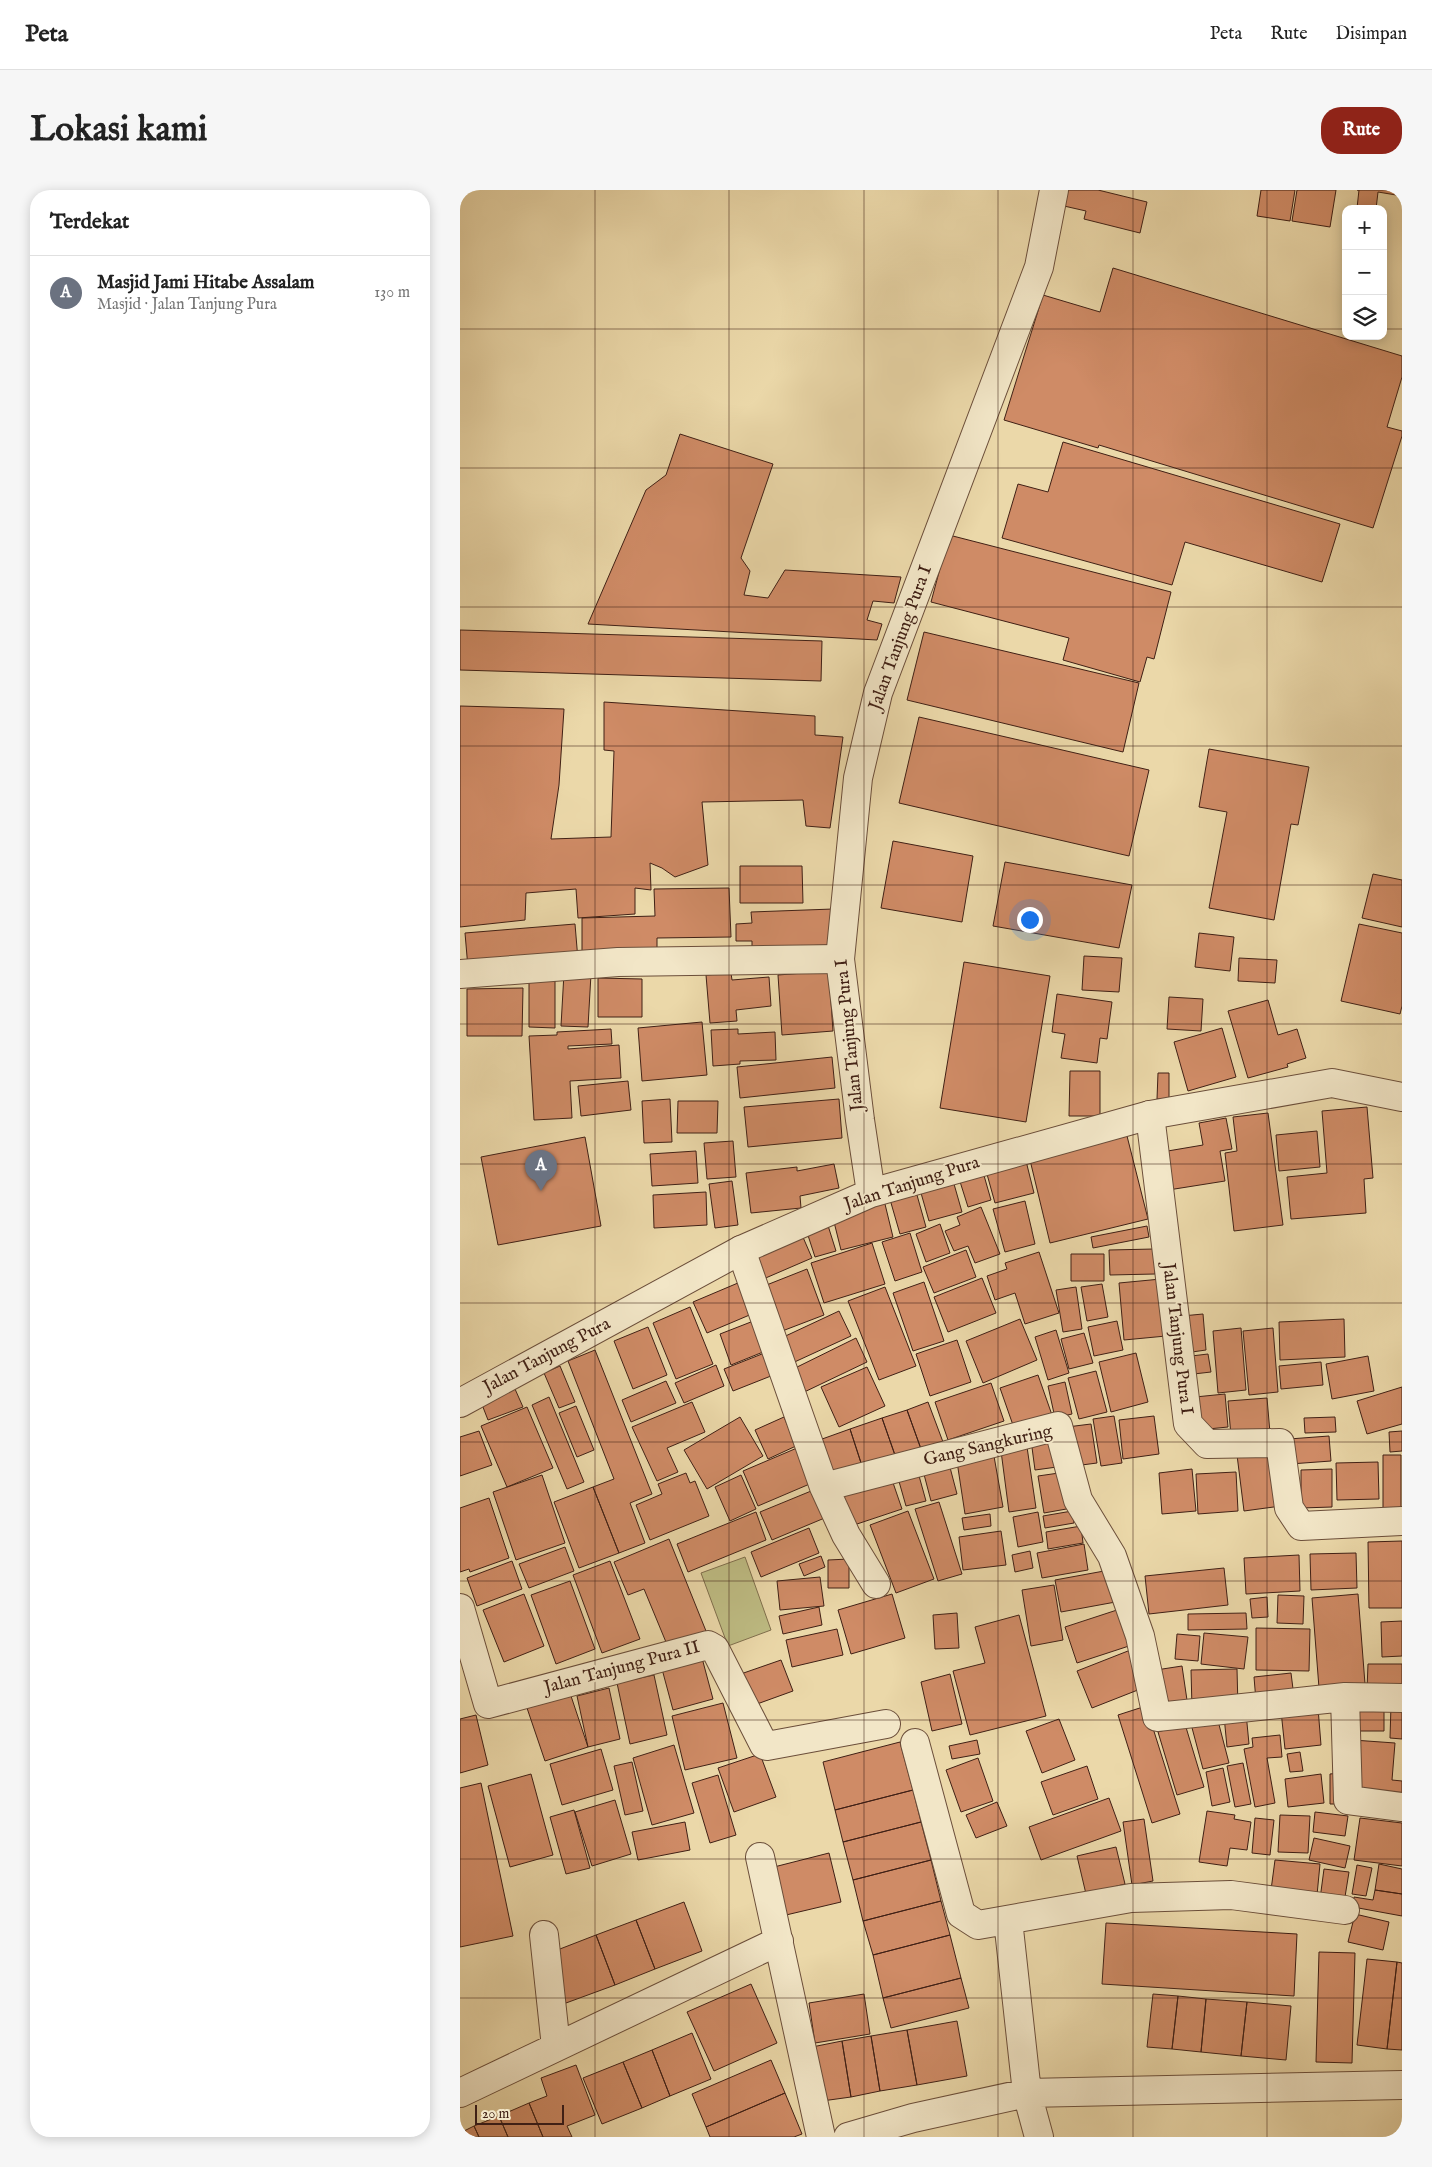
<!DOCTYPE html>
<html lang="id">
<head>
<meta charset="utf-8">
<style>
  body { margin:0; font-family:"IM FELL English",serif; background:#f6f6f6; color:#222 }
  .controls { position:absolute; right:15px; top:15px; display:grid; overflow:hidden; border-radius:10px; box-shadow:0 2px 12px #0003 }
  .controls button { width:45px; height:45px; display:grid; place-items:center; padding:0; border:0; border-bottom:1px solid #e0e0e0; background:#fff; color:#222; font:25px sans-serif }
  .scale { position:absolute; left:15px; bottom:12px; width:89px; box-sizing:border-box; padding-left:5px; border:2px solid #402015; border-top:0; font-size:14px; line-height:18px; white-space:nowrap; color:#402015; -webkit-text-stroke:4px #f2e6c7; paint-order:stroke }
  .you { position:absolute; left:569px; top:729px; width:18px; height:18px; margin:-12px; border:4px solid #fff; border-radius:50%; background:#1a73e8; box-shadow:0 0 0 8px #1a73e833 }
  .badge { display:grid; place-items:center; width:32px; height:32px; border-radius:50%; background:#8f2418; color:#fff; font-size:16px; font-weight:700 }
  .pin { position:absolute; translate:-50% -41px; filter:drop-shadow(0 1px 2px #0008) }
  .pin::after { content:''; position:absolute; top:26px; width:18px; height:15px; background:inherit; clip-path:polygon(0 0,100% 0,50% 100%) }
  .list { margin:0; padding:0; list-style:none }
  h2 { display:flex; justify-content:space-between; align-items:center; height:65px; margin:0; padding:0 20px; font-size:21px }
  h2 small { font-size:16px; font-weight:400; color:#767676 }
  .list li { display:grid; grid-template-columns:32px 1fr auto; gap:15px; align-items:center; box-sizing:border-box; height:75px; padding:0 20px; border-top:1px solid #e0e0e0 }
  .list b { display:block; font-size:19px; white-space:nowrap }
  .list p { margin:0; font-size:16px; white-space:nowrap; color:#767676 }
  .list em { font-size:16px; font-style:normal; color:#767676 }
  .icon { flex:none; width:28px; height:28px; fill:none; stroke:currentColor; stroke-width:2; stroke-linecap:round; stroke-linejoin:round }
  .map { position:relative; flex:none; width:942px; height:1947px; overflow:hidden; border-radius:20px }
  header { display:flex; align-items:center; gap:30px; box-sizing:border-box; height:70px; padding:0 25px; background:#fff; border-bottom:1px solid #e0e0e0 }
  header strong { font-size:24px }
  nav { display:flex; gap:28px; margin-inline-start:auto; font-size:18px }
  .intro { display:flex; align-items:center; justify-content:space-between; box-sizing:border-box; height:120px; padding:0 30px }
  h1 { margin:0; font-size:35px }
  .button { padding:12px 22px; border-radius:20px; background:#8f2418; color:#fff; font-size:18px; font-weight:700 }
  main { display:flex; gap:30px; padding:0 30px }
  aside { flex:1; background:#fff; border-radius:20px; box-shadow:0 2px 12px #0003 }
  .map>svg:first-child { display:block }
  .green { fill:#bebc83; stroke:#7f6e4c }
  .building { fill:#cf8b66; stroke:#402015 }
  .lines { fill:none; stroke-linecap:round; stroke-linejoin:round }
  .minor-casing { stroke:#6b4e3a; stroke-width:30 }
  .tertiary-casing { stroke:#6b4e3a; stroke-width:30 }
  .minor { stroke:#f2e6c7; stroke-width:28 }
  .tertiary { stroke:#f2e6c7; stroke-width:28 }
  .grid { fill:none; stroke:#402015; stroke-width:1; stroke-opacity:0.55 }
  .labels { text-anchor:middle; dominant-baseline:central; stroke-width:4; stroke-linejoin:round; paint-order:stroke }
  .street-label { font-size:18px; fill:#402015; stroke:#f2e6c7 }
</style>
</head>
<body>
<header>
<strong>Peta</strong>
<nav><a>Peta</a><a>Rute</a><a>Disimpan</a></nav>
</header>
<div class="intro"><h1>Lokasi kami</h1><a class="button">Rute</a></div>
<main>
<aside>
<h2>Terdekat<small></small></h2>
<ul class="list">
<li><span class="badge" style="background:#6b7280">A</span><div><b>Masjid Jami Hitabe Assalam</b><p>Masjid · Jalan Tanjung Pura</p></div><em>130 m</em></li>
</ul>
</aside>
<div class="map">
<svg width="942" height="1947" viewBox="0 0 942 1947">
  <rect width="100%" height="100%" fill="#ebd8a9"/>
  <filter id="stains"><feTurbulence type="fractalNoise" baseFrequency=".004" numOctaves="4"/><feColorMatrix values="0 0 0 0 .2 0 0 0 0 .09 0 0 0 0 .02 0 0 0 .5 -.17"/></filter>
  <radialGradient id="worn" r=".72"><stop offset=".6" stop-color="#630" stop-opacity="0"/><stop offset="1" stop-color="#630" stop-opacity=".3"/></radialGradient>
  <path class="green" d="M285,1367l26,73 -43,16 -27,-73z"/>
  <path class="building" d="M608,0h30l49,12 -7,31 -56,-14 2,-8 -22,-5z
    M801,0h34l-5,31 -33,-5z
    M837,0h39l-6,37 -38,-6z
    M897,0h45v6l-24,-4 -2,17h-10l-9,-1 2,-18z
    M653,78l289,88v21l-15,50 15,4v5l-29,92 -274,-83 -1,3 -94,-28 39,-125 57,17z
    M220,244l93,30 -32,94 9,13 -6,24 24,3 17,-28 116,7 -7,26 -21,-2 -6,19 15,4 -5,16 -289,-16 58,-134 20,-15z
    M603,252l277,82 -18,58 -137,-40 -13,43 -170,-47 16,-54 30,8z
    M489,345l222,57 -17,67 -7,-2 -7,25 -77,-22 6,-22 -138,-36z
    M0,440l362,11 -1,40 -361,-11z
    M464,442l215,51 -16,69 -216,-52z
    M144,512l211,14v19l28,2 -13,91 -24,-2 -3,-26 -101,2 6,63 -33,12 -13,-9 -12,-5 1,27 -16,-2v26l-57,4 -2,-29 -50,4 -1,27 -65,7v-221l104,3 -5,76 -8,54 60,-2 3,-86 -10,-1z
    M459,527l230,53 -20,86 -230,-53z
    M749,559l100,18 -11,58 -7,-1 -17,96 -65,-12 18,-96 -28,-5z
    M433,651l80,15 -11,66 -81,-14z
    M545,672l127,23 -13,63 -126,-22z
    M280,676h62l1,37h-63z
    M913,684l29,6v47l-40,-9z
    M269,698l2,49 -74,1v12l-75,1v-33l73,-2 -1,-27z
    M373,719l1,36 -82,2v-6h-16v-17l16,-1 -1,-11z
    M115,734l3,36 -110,8 -3,-35z
    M899,734l43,9v73l-2,8 -59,-13z
    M739,743l35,4 -4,34 -35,-4z
    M624,766l38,2 -3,34 -37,-2z
    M779,768l38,2 -2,23 -37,-2z
    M504,772l86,14 -24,146 -86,-14z
    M369,781l4,60 -51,4 -4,-60z
    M104,783l27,1 -3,53 -27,-1z
    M271,783l1,7 37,-3 2,29 -35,4 1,11 -27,2 -4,-48z
    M138,788l44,1v38h-44z
    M69,791h26v47l-26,-1z
    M63,798l-1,48h-55v-47z
    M597,804l55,8 -5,37 -7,-1 -3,25 -36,-5 4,-24 -13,-2z
    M709,807l34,2 -2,32 -34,-2z
    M808,810l10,35 19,-6 9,29 -19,6 1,3 -40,11 -20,-67z
    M242,832l5,53 -65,6 -4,-53z
    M762,838l14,49 -48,14 -14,-49z
    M151,839l1,15 -44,2v3l51,-4 2,33 -51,3 2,37 -38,2 -5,-84 28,-1v-3z
    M278,839v5l37,-2 1,28 -36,1v3l-27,2 -2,-36z
    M372,867l3,31 -95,10 -3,-31z
    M610,881h30v45h-31z
    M698,883h11v26h-12z
    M168,891l3,29 -50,6 -3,-30z
    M210,909l2,43 -28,1 -2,-42z
    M379,909l3,39 -94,9 -4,-40z
    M218,911h40l-1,32h-40z
    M907,917l6,71 -9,1 2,34 -75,6 -4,-42 40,-4 -5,-62z
    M808,923l15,112 -49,6 -9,-78 12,-2 -4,-34z
    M766,928l6,31 -12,2 5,30 -63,10 -6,-38 47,-8 -4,-22z
    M857,941l3,36 -41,4 -3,-36z
    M667,946l21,83 -98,24 -20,-83z
    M125,947l16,89 -103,19 -17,-88z
    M273,951l3,36 -29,2 -3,-36z
    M236,961l2,32 -46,3 -2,-32z
    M565,967l9,36 -39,10 -10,-36z
    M374,974l5,24 -39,8 1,12 -50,5 -5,-40 51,-6v4z
    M521,975l10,35 -23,7 -11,-35z
    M492,987l10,35 -33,9 -10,-35z
    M272,991l6,44 -23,3 -6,-44z
    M455,998l11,39 -26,7 -11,-38z
    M246,1002l1,33 -53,3 -1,-33z
    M424,1010l9,37 -52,13 -9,-36z
    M565,1011l10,43 -30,8 -12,-43z
    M521,1017l19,47 -25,9 -7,-17 -14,5 -9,-20 15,-6 -3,-8z
    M365,1026l11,35 -21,6 -11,-34z
    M480,1034l10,29 -24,9 -10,-28z
    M687,1036l2,11 -56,11 -2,-11z
    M339,1038l13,30 -51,22 -13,-31z
    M450,1043l12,39 -27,9 -13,-39z
    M412,1053l13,41 -61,19 -13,-40z
    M694,1059l1,25 -45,1 -1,-25z
    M506,1060l10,27 -42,16 -11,-26z
    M579,1062l20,61 -34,11 -10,-31 -20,7 -8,-24 20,-7 -2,-6z
    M611,1064h33v27h-33z
    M347,1079l17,46 -47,18 -18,-45z
    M522,1088l14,35 -48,19 -14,-35z
    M701,1089l5,57 -42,4 -5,-57z
    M285,1090l14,31 -52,22 -14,-31z
    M464,1092l20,59 -31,10 -20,-58z
    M642,1094l6,33 -21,4 -6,-34z
    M425,1097l31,79 -37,14 -31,-79z
    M616,1097l6,42 -19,3 -7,-42z
    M230,1117l23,57 -37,15 -23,-56z
    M379,1121l12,25 -63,29 -11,-25z
    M743,1124l3,36 -21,3 -3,-37z
    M560,1129l17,41 -54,23 -17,-42z
    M884,1129l1,38 -65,3 -1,-38z
    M296,1130l12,30 -37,15 -11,-31z
    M657,1131l6,29 -29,6 -6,-29z
    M188,1137l19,48 -34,14 -19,-48z
    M781,1138l5,62 -28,3 -5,-62z
    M813,1138l5,64 -29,3 -6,-64z
    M596,1140l13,43 -21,7 -13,-43z
    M624,1143l9,30 -24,6 -8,-30z
    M396,1148l11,24 -69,33 -11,-23z
    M497,1150l14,42 -41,14 -14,-42z
    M135,1160l57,144 -22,9 15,40 -26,10 -26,-66 21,-8 -46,-118z
    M307,1162l9,22 -43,17 -9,-22z
    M676,1163l12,49 -37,10 -12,-50z
    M748,1164l3,18 -26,3 -2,-18z
    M908,1166l6,35 -42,8 -6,-35z
    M861,1172l2,23 -42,4 -2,-23z
    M256,1175l8,21 -40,17 -9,-20z
    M100,1176l15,36 -16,6 -15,-35z
    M407,1177l18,39 -46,21 -18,-40z
    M636,1181l11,41 -28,7 -11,-41z
    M578,1185l14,40 -38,13 -14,-40z
    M206,1191l10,22 -45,19 -9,-22z
    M605,1192l7,32 -17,4 -7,-32z
    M531,1193l13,38 -56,19 -13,-38z
    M942,1197v37l-35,10 -10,-33z
    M55,1199l8,18 -35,13 -7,-18z
    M765,1204l3,33 -30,3 -3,-33z
    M89,1207l35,85 -17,7 -35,-84z
    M807,1208l3,35 -39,3 -3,-35z
    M232,1212l13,30 -38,16 11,24 -21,9 -25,-54z
    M468,1212l15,40 -22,7 -14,-39z
    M116,1216l18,44 -17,7 -18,-44z
    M67,1217l26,61 -46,19 -26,-61z
    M447,1220l14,39 -25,9 -14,-40z
    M654,1226l8,47 -21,3 -8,-47z
    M694,1226l5,38 -36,5 -4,-39z
    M280,1227l23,39 -56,33 -23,-39z
    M324,1227l12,29 -28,13 -13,-29z
    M875,1227l1,15 -31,1 -1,-15z
    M422,1228l14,40 -33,11 -13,-40z
    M631,1234l6,39 -23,3 -7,-39z
    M390,1239l13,40 -38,14 -14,-40z
    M19,1241l13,34 -32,11v-39z
    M942,1241v20l-12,1 -1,-20z
    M869,1246l2,25 -41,3 -1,-25z
    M592,1247l5,30 -22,3 -4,-30z
    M532,1255l11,62 -38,7 -9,-59z
    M567,1257l9,61 -27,4 -8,-61z
    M337,1258l15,35 -54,23 -15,-35z
    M814,1260l7,56 -37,5 -7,-56z
    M923,1265h18v62l-18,-1z
    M487,1266l10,38 -26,7 -10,-38z
    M918,1272l1,37 -42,1 -1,-37z
    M456,1275l10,36 -20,5 -10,-35z
    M732,1279l4,42 -34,3 -3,-41z
    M872,1279v38l-31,1v-38z
    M429,1281l13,38 -54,18 -13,-39z
    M606,1282l6,36 -28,5 -6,-37z
    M776,1282l2,39 -40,3 -2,-40z
    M226,1283l4,10 5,-2 14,35 -59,24 -14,-35 26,-11 -4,-10z
    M82,1285l23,68 -49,17 -23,-68z
    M281,1285l15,34 -26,12 -15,-34z
    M133,1297l26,66 -40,15 -25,-66z
    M356,1299l11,28 -55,23 -12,-28z
    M29,1308l20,60 -39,14 -1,-3 -9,3v-64z
    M479,1312l23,72 -24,7 -23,-72z
    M448,1321l26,68 -38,14 -26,-68z
    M612,1321l2,12 -29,5 -2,-12z
    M296,1322l10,28 -78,32 -11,-28z
    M578,1322l5,30 -25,5 -5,-30z
    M530,1324l1,12 -27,4 -2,-12z
    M621,1336l2,17 -35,6 -2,-17z
    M349,1338l10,25 -58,24 -10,-25z
    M541,1341l5,34 -43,5 -4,-33z
    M209,1349l37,92 -38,16 -24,-58 -16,6 -14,-33z
    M942,1351v67h-33l-1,-66z
    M624,1354l4,26 -46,8 -5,-25z
    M105,1357l9,24 -45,17 -10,-24z
    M570,1361l3,17 -18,4 -3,-17z
    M896,1363l1,35 -46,2 -1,-36z
    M839,1365l1,36 -54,3 -2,-36z
    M361,1366l4,11 -21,9 -5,-12z
    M389,1369v29h-21v-28z
    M52,1371l10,28 -45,17 -10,-28z
    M150,1371l30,78 -38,14 -29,-78z
    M764,1378l4,37 -79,9 -4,-38z
    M655,1379l6,32 -60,11 -6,-32z
    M360,1387l4,29 -44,4 -3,-29z
    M110,1391l25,68 -39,15 -25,-69z
    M594,1395l9,55 -32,6 -9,-56z
    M64,1404l20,52 -40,16 -21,-52z
    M432,1404l13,44 -54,16 -13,-44z
    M898,1404l7,90 -46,4 -7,-90z
    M818,1405l26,1 -1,28 -26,-1z
    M807,1407l1,20 -16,1 -2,-19z
    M359,1417l3,18 -39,9 -4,-18z
    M660,1419l12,36 -55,18 -12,-36z
    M497,1423l2,35 -24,1 -2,-34z
    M786,1423l1,16 -59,1v-16z
    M559,1425l27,101 -76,19 -17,-64 32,-8 -10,-36z
    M942,1431v35l-20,1 -1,-35z
    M796,1438l54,1 -1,42 -53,-1z
    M377,1439l6,26 -51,12 -6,-27z
    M744,1443l44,4 -4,32 -43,-5z
    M717,1444l23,2 -2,25 -23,-2z
    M673,1459l15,37 -56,22 -15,-37z
    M242,1468l11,41 -40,11 -11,-41z
    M321,1470l12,31 -47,17 -11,-32z
    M908,1474h34v27l-35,-1z
    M722,1476l6,41 -26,4 -6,-41z
    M777,1479l1,39h-46l-1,-38z
    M831,1483l3,24 -38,4 -2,-24z
    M490,1484l12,50 -30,7 -11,-49z
    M194,1485l13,60 -37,9 -13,-61z
    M149,1498l11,51 -32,8 -11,-51z
    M110,1503l18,54 -43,14 -18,-53z
    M263,1513l14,55 -52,12 -13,-54z
    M893,1513h31v28h-31z
    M931,1515h11v34l-12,-1z
    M686,1516l34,108 -28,9 -34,-108z
    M858,1518l3,37 -36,4 -4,-38z
    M786,1523l3,31 -22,3 -3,-31z
    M16,1525l12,50 -28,8v-54z
    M757,1527l12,46 -26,6 -12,-45z
    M599,1529l16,41 -33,13 -16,-42z
    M725,1534l19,63 -27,8 -19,-63z
    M820,1545l2,22 -15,1 8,45 -20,4 -11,-58 9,-2 -1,-9z
    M517,1550l3,14 -28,5 -3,-13z
    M893,1550l42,3 -3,37 10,1v24l-54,-12z
    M440,1552l13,48 -78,20 -12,-48z
    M214,1555l20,68 -42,12 -19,-67z
    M141,1559l12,41 -51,15 -12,-41z
    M840,1562l3,19 -13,1 -3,-18z
    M300,1564l16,43 -42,15 -16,-44z
    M518,1568l15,43 -32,11 -15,-42z
    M172,1572l11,49 -18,4 -11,-49z
    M783,1573l8,41 -16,3 -8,-41z
    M627,1576l11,33 -45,16 -12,-33z
    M763,1578l7,34 -18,4 -6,-34z
    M880,1583v31h-10v-30z
    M71,1584l22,81 -43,12 -22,-81z
    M861,1584l3,29 -36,4 -3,-28z
    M258,1585l18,60 -26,8 -18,-60z
    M21,1593l32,153 -53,11v-159z
    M453,1600l8,32 -78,20 -8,-32z
    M649,1608l12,33 -80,29 -12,-33z
    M155,1610l16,54 -39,12 -17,-54z
    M537,1612l10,24 -31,12 -10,-23z
    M114,1620l16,58 -24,6 -16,-57z
    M747,1621l28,4 -1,4 17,3 -4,28 -17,-2 -3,18 -28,-4z
    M855,1622l33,4 -3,20 -32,-4z
    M820,1625l30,1 -2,37 -30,-1z
    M795,1628l19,2 -4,35 -18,-2z
    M900,1628l42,5v43l-48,-6z
    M684,1629l9,62 -21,4 -9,-63z
    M225,1632l5,28 -52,10 -6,-28z
    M461,1632l10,38 -78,20 -10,-38z
    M854,1648l36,8 -5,22 -36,-8z
    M656,1657l9,37 -39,10 -9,-38z
    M369,1663l12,49 -55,13 -12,-48z
    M471,1670l10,41 -78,20 -10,-41z
    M815,1670l45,4 -3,31 -46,-5z
    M919,1674l23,5v25l-27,-4z
    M897,1675l15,3 -6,28 -14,-2z
    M864,1679l25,3 -5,31 -24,-4z
    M915,1700l27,4v22l-49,-9 1,-10 19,3z
    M481,1711l9,34 -77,20 -10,-34z
    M224,1712l18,49 -47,18 -19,-49z
    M895,1724l34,8 -6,28 -35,-8z
    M176,1730l19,49 -40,16 -19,-50z
    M646,1733l191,11 -3,62 -192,-12z
    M136,1745l19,50 -49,18 -19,-49z
    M490,1745l11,43 -78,20 -10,-43z
    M859,1762l36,1 -3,110 -36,-1z
    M907,1769l30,3 -10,87 -30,-4z
    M937,1772l5,1v87l-15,-1z
    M501,1788l8,30 -78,20 -8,-30z
    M291,1794l26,59 -63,28 -27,-59z
    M404,1804l6,40 -55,9 -6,-40z
    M693,1804l25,2 -6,53 -25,-2z
    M718,1806l28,3 -5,53 -29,-3z
    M746,1809l41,3 -6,54 -40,-4z
    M787,1812l44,4 -5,54 -45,-4z
    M497,1831l10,55 -50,9 -10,-55z
    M447,1840l10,55 -37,6 -9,-55z
    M232,1843l19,46 -41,17 -18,-46z
    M411,1846l9,55 -29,6 -9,-56z
    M382,1851l9,56 -29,4 -10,-54z
    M192,1860l18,46 -28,12 -19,-46z
    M311,1870l14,33 -79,34 -14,-33z
    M163,1872l19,46 -40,16 -19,-46z
    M116,1875l19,50 -28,11 5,11h-29l-14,-34 18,-7 -6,-18z
    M325,1903l17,41 -8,3h-84l-4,-10z
    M69,1913l14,34h-35l-9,-21z
    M39,1926l9,21h-29l-5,-11z
    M14,1936l5,11h-19v-4z"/>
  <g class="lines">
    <defs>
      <path id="minor" d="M0,784l158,-12 222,-3
        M690,925l38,309 19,20 73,-1 9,65 12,18 101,-5
        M281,1060l83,237 234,-61 20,74 34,56 28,80 17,81 188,-20 57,1
        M364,1297l22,48 30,49
        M0,1418l28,96 220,-59 7,4 49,96 3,1 119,-22
        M885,1507l3,103 54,7
        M455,1553l46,171 17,11 153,-27 100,-3 114,15
        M300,1667l61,280
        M548,1730l19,173 12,44
        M84,1745l12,112
        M0,1903l319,-152
        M388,1947l65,-19 114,-25 375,-8"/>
      <path id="tertiary" d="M411,1003l-11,-73 -20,-161 18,-181 20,-85 161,-426 15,-77
        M0,1213l281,-153 130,-57 279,-78 182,-32 70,14"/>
    </defs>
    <use href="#minor" class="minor-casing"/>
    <use href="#tertiary" class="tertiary-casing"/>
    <use href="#minor" class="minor"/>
    <use href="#tertiary" class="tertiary"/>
  </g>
  <path class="grid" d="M135,0v1947M269,0v1947M404,0v1947M538,0v1947M673,0v1947M807,0v1947M0,139h886M923,139h19M0,278h942M0,417h942M0,556h942M0,695h942M0,834h942M0,974h942M0,1113h942M0,1252h942M0,1391h942M0,1530h942M0,1669h942M0,1808h942"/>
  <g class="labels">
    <g class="street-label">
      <text transform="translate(441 448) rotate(-70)">Jalan Tanjung Pura I</text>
      <text transform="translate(390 845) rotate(-96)">Jalan Tanjung Pura I</text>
      <text transform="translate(452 994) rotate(-18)">Jalan Tanjung Pura</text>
      <text transform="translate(717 1149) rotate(83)">Jalan Tanjung Pura I</text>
      <text transform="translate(87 1166) rotate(-28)">Jalan Tanjung Pura</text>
      <text transform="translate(528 1256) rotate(-13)">Gang Sangkuring</text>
      <text transform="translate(162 1478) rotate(-15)">Jalan Tanjung Pura II</text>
    </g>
  </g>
  <rect width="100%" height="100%" filter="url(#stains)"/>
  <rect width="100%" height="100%" fill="url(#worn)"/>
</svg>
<div class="controls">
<button>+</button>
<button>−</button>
<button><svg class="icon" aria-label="layers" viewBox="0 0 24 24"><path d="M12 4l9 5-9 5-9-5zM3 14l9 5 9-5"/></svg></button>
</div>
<div class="scale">20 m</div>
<div class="you"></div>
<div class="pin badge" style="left:81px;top:1001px;background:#6b7280">A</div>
</div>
</main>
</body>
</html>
